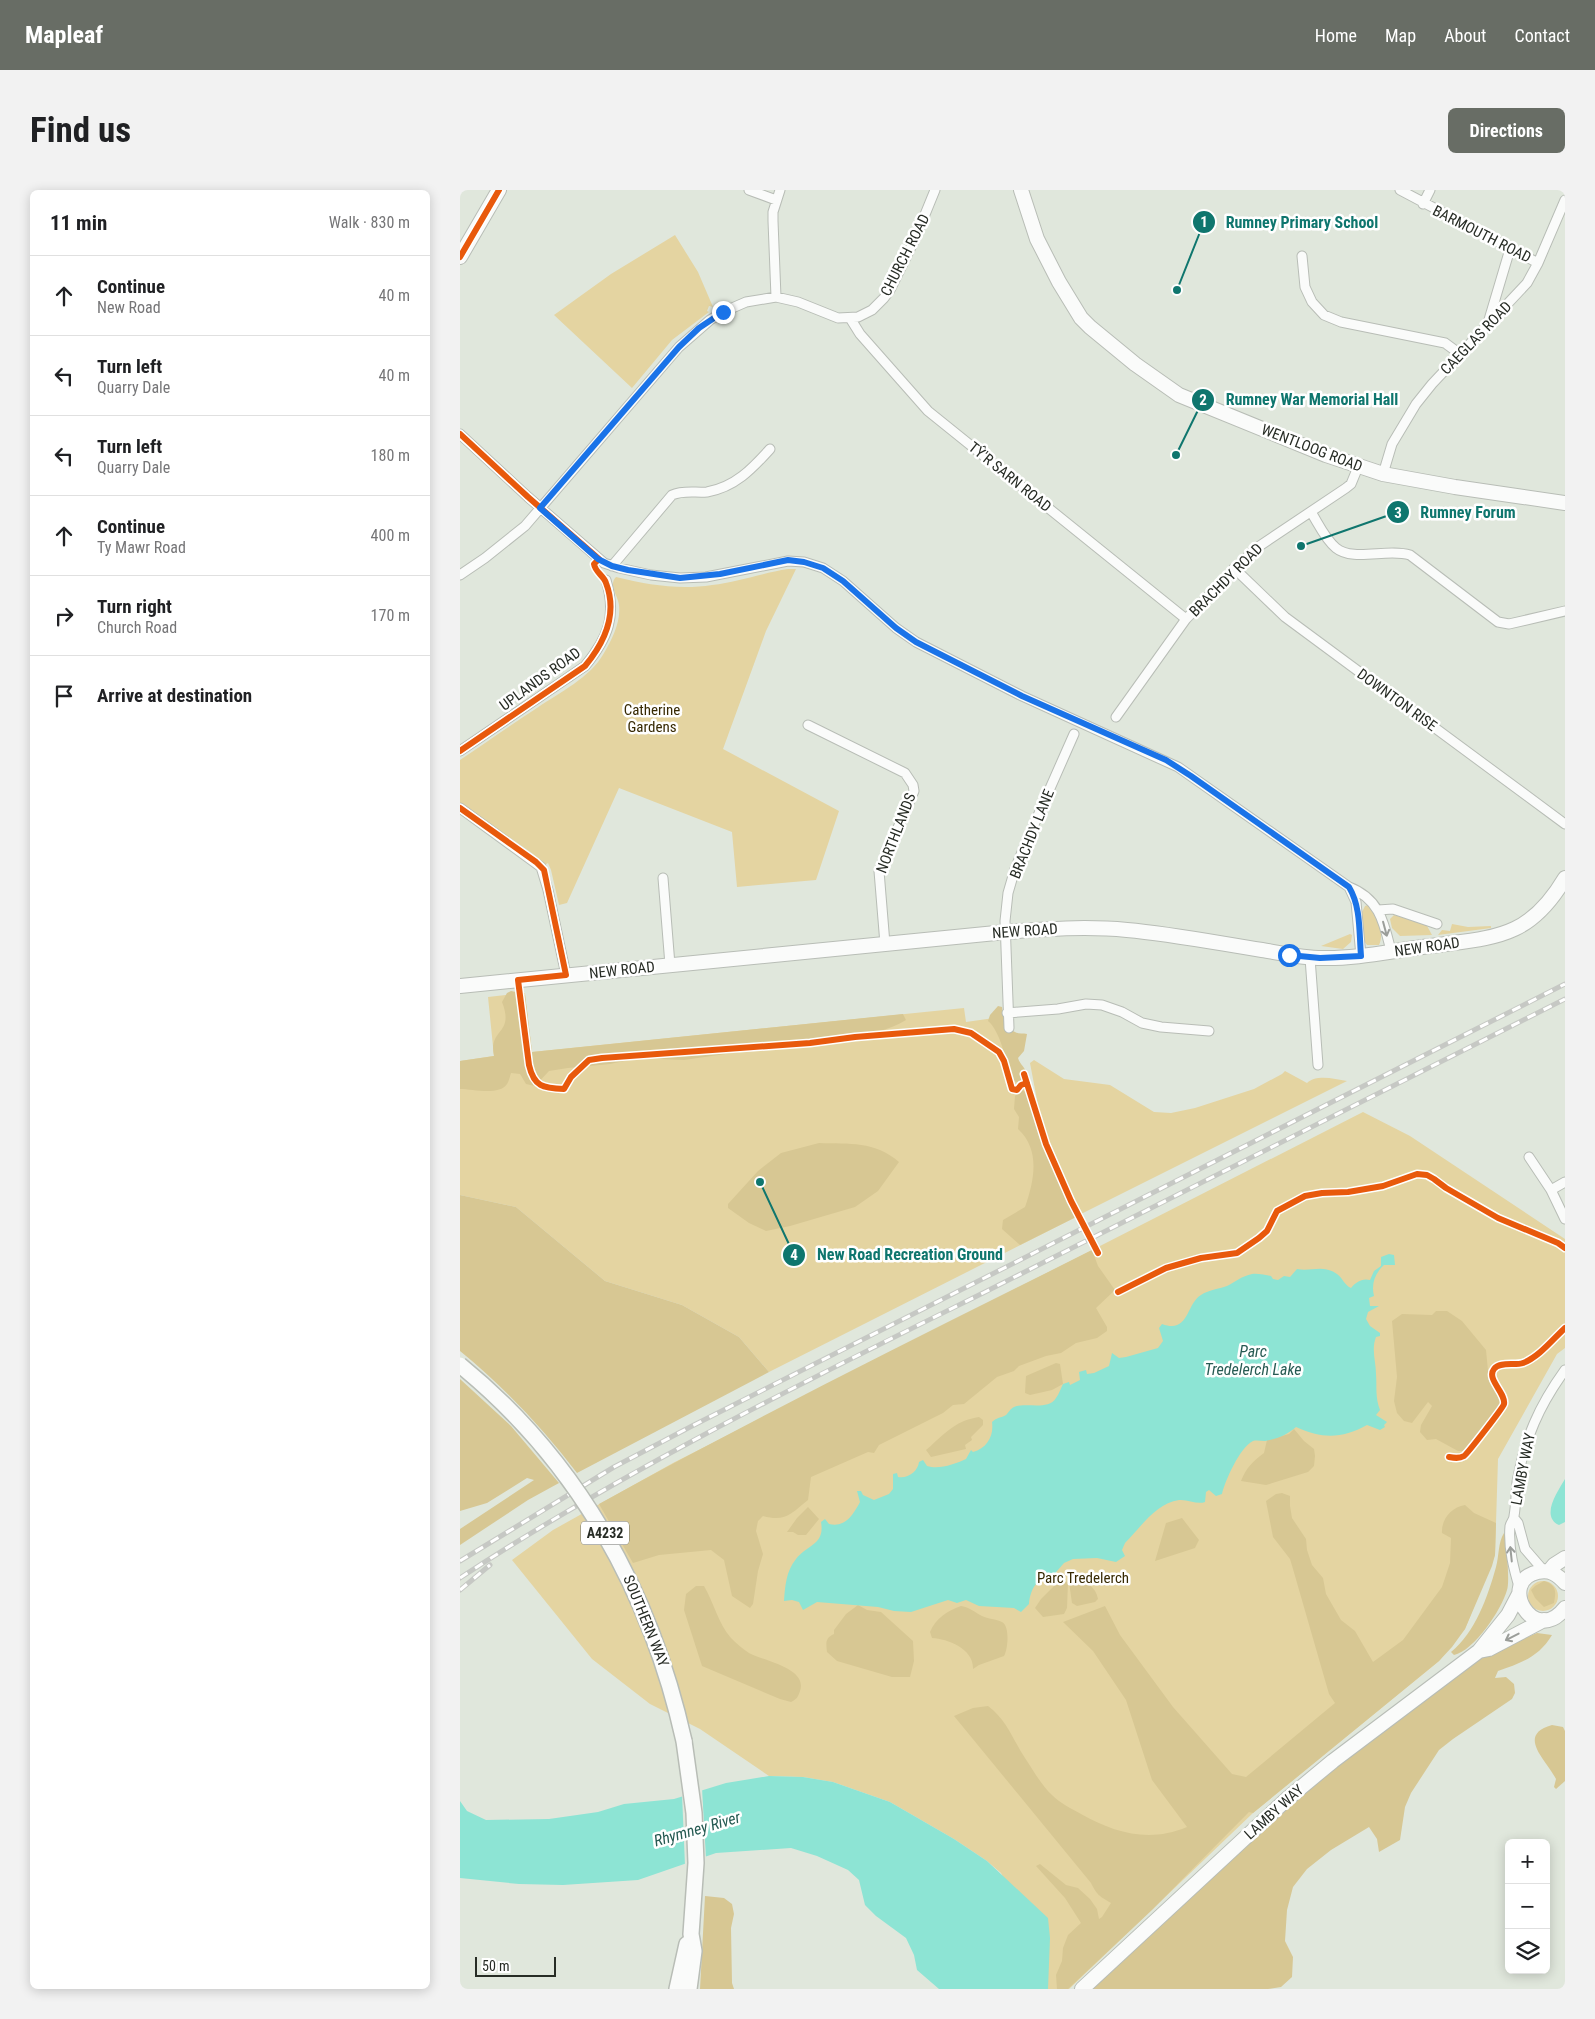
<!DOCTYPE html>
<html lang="en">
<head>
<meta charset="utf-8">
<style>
  body { margin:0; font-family:"Roboto Condensed",sans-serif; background:#f2f2f2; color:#202124 }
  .controls { position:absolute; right:15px; bottom:15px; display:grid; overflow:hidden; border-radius:8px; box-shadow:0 2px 12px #0003 }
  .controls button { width:45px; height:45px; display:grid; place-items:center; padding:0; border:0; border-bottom:1px solid #e0e0e0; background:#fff; color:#202124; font:25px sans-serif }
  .scale { position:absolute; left:15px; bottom:12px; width:81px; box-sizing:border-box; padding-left:5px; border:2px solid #272c25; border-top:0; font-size:14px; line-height:18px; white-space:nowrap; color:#272c25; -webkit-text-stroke:4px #fff; paint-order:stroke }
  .stop { position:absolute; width:15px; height:15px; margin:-11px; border:4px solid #1a73e8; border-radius:50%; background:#fff }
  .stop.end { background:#1a73e8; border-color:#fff; box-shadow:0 1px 5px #0008 }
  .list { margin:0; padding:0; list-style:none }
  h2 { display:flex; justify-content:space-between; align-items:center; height:65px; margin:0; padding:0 20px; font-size:21px }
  h2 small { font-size:16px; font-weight:400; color:#757577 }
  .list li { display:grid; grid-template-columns:32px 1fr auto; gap:15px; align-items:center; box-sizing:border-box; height:80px; padding:0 20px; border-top:1px solid #e0e0e0 }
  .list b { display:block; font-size:19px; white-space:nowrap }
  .list p { margin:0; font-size:16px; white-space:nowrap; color:#757577 }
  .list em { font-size:16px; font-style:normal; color:#757577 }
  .icon { flex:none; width:28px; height:28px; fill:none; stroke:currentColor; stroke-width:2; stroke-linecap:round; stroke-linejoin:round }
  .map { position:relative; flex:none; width:1105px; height:1799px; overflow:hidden; border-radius:8px }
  header { display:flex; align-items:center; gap:30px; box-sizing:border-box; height:70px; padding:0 25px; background:#686d65; color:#fff }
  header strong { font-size:24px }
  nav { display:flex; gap:28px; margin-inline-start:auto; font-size:18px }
  .intro { display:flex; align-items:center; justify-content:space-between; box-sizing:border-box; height:120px; padding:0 30px }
  h1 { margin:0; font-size:35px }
  .button { padding:12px 22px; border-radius:8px; background:#686d65; color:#fff; font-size:18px; font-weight:700 }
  main { display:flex; gap:30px; padding:0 30px }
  aside { flex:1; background:#fff; border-radius:8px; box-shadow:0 2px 12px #0003 }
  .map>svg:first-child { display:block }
  .green { fill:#e4d4a1 }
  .forest { fill:#d7c793 }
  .water { fill:#8de4d4 }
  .pier { fill:#e0e7dc }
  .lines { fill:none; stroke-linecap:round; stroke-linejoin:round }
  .street-casing { stroke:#b8bdb6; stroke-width:11 }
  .secondary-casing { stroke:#b8bdb6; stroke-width:16 }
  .primary-casing { stroke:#b8bdb6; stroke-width:18 }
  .street { stroke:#fafbfa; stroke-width:9 }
  .secondary { stroke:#fafbfa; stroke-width:14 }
  .primary { stroke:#fafbfa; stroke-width:15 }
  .rail-casing { stroke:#c6c8c4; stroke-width:5 }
  .rail { stroke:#fff; stroke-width:3; stroke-dasharray:9; stroke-linecap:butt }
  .primary-bridge-casing { stroke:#b8bdb6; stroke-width:18; stroke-linecap:butt }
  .primary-bridge { stroke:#fafbfa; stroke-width:15 }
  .cycleway-casing { stroke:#fff; stroke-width:9 }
  .cycleway { stroke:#e8590c; stroke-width:6 }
  .oneway { stroke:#9b9e9a }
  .route { stroke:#1a73e8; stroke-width:6 }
  .labels { text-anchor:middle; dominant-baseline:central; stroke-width:5; stroke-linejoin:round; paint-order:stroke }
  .shield { fill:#fff; stroke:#686b66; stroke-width:1 }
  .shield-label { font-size:14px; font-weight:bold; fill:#272c25 }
  .street-label { font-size:15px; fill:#272c25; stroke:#fff }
  .park-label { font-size:15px; fill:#372902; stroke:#fff }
  .water-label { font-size:16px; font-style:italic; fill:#275b53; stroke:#fff }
  .leader { fill:none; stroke:#0f766e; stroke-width:2 }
  .callout-dot { fill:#0f766e; stroke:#fff; stroke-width:2 }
  .mark-label { font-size:15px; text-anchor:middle; font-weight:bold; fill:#fff }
  .callout-label { font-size:16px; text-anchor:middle; font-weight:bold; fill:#0f766e; stroke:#fff; stroke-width:5; stroke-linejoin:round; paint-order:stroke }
</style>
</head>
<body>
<header>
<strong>Mapleaf</strong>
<nav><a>Home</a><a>Map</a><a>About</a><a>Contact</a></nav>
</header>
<div class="intro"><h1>Find us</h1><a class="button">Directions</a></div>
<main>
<aside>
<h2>11 min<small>Walk · 830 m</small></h2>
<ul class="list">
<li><svg class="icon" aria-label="ahead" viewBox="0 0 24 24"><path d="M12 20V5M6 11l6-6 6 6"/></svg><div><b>Continue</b><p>New Road</p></div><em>40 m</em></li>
<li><svg class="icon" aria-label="left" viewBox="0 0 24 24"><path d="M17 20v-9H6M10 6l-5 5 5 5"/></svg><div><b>Turn left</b><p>Quarry Dale</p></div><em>40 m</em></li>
<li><svg class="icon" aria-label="left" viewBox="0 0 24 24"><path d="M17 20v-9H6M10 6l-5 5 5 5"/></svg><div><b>Turn left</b><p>Quarry Dale</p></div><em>180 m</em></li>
<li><svg class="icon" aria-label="ahead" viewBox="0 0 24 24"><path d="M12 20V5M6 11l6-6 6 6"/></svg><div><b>Continue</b><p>Ty Mawr Road</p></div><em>400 m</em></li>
<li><svg class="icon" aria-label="right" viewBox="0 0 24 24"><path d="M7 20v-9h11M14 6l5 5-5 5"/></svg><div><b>Turn right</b><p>Church Road</p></div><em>170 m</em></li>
<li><svg class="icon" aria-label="arrive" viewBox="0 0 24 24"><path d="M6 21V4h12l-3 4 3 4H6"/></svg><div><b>Arrive at destination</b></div></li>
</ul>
</aside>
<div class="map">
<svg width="1105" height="1799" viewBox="0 0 1105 1799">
  <rect width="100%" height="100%" fill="#e0e7dc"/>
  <path class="green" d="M215,45l23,37 15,35 -4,-1 -2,5 2,1 -37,28 -40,48 -78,-73 57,-41z
    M328,379h8l-30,62 -43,118 116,62 -23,69 -79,7 -5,-55 -113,-44 -52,115 -8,2 -8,-35 -3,-7 -3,2 -12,-11 -73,-51v-43c25,-17 51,-35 77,-52 23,-16 53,-30 67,-55 8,-14 17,-31 15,-48 -1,-9 -11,-20 -3,-28 32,8 64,13 96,8 26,-3 50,-12 76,-16z
    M908,715c9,9 17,28 11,40h-12l-3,-4 -2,-29 3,-6z
    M934,725l32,9 6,11 -32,1 -8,-8 -2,-9z
    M992,734l16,3 23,-1v2l-53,7 4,-5 8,1z
    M890,744l2,1 -1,7 -8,7 -22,-3z
    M65,803l7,59 432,-44 2,14 35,-5 43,129 32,71 -307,155 -30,-35 -57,-32 -77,-24 -89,-74 -56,-12v-134l34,-5 -6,-59z
    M574,870l30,19 46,6 44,27 17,1 24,-5 59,-19 28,-15 3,-3 22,12c10,-9 27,-4 40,-2l-266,133 -23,-49 -18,-49 -10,-53z
    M903,922l47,24 155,103v109l-8,6 -59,105 -3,96 -30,74 -26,32 -186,152 -184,176h-21v-20l-47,-96 -14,-12 -33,-22 -64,-37 -57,-20 -30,-5 -34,-1 -69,-47 -50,-25 -58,-45 -80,-99 41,-30 120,-67 419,-213 3,4 5,-2 -2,-5z
    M1068 1406a15 15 0 1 1 30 0a15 15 0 1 1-30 0Z"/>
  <path class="forest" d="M51,801l5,1 3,3h6l7,57 371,-38 3,6c-18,11 -36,12 -56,22l-104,9 -62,9 -46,-2 -28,6 -42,4 -19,3 -14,15 -9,-2 -6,-10 -9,-1c-1,3 -2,8 -4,11 -8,12 -34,5 -47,5v-28l34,-5c-6,-28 21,-21 8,-54l5,-9z
    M538,816l4,1c1,8 5,22 13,25 3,2 8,1 12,2l-3,17 -6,7c2,7 8,9 9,18l-9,6 -7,-1 -2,-5c-2,-15 -9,-45 -21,-55l2,-6z
    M561,899l6,4 17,53 32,71 -56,28 -18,-16 1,-9 22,-13c9,-26 16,-57 -7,-78l1,-12 -5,-8 1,-13z
    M359,953c30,1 56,-2 80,19l-21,29 -23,16 -65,19 -24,5 -17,-8 -21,-15v-4l30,-33 23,-18z
    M0,1005l56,12 89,74 77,24 57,32 30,35 -192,101c-34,-45 -73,-86 -117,-122z
    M632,1060l6,16 17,24 -19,18 11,19v4l-10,7 -21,5 -15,10 -15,3 -27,10 -5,5 -17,6 -33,27 -11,1 -10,8 -64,32 -5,8 -6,-1 -57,25 -3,23c-17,14 -23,22 -45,16l-5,5 -2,10 7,23 -5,17 -5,33 -3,4 -18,-12 -8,-36 -13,-10 -52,5 -26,8 -34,-59c162,-90 328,-171 493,-254z
    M976,1121h11l15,10 24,29 3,31 11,16 1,9 -21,25 -11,17 -6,3h-5l-22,-12 -9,1 -7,-8 1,-7 11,-19 -4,-4 -16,21 -8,-2 -7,-8 -3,-12 3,-24 -5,-56 10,-7 30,1z
    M596,1173l4,1 3,20 -11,6 -22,5 -5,-2 1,-17z
    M0,1189l51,47 48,57 -31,17 -68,45v-16l74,-49 -7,-2 -40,25 -27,8z
    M519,1227l4,3v5l-12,12 1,3 -7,5 1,4 -35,8 -5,-7c12,-10 23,-23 38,-29 4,-2 10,-3 15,-4z
    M834,1239l10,12 10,8 1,7 -1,10 -6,6 -42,13 -25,-4c5,-13 12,-20 23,-28l3,-13 22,-6z
    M822,1303l8,3v10l2,12 14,21 1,11 5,15 11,13 3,16 15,26 14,11 18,31 30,-22 39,-53 8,-24 1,-25 -9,-5c-1,-13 9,-26 23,-28l9,8 22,10 -1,32 -3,11 -27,63 -13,18 -13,14 -186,152 -4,-1 -96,97 -85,80h-11l-1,-14 6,-14 1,-13 5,-13 13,-12 -16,-25 -29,-32 4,-2 26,21 12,3 12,11 7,10 2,10 3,-2 9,-14c-12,-7 -14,-8 -20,-20l-137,-167 19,-8 15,-2c19,14 25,34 37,52 8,12 17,28 27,37 8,8 20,14 29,19 34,19 68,29 106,13l-35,-47 -26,-80 -33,-49 -30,-29 42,-16 15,29 53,72 59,67 14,3 89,-74 -6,-9 -36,-125 -3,-10 -17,-22 -7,-36 10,-7z
    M348,1317l11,12 -13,16h-8l-5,-3h-6l10,-14z
    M722,1328l17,22 -4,8 -40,13 11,-38z
    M1044,1343l3,6c-1,11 3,43 0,51 -5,19 -33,61 -53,65l-3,-3c24,-19 37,-56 45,-85 3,-10 2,-25 8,-34z
    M615,1389c11,2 21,8 23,20l-3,3 -18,4 -5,-3 -3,-21z
    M600,1390l8,2 -1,26 -3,6 -21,3 -8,-9 6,-9z
    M1084,1391c13,4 12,11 10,22l-10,4 -9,-9 -4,-8 4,-4z
    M236,1396h8c10,17 14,37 27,52 5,5 12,11 18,15 15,8 59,15 51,38 -2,6 -3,8 -9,11l-11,-3 -78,-33 -18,-56 2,-16z
    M398,1415l9,5 14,2 32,29 1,20 -4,16h-18l-55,-16 -10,-9c-1,-9 -2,-14 7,-18v-4l12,-16z
    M501,1416c10,2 13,6 21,10 6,3 14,3 20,6 8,4 6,27 2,34l-25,9 -6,4c1,-20 -25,-30 -41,-31l-2,-6c6,-14 17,-21 31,-26z
    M1077,1443l15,2c-13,22 -31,28 -54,36l-3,7 11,-1 8,7 1,9 -3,6 -59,40 -14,11 -28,43 -6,14 -5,33 -21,12 -2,-13 -8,-12 -38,23 -24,19 -14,18 -6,23 -2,31 8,16 -1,20 -11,10 -13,2h-177l178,-167 55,-47 140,-107 35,-19z
    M1092,1535l11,2 2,4v50l-9,8 -2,-2 2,-8c-10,-19 -40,-44 -4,-54z
    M245,1706l19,2 8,6 2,10 -3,14 1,55 2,6h-34z"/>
  <path class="water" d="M929,1064l5,1 1,10h-11c-9,8 -13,19 -10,31l-5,2 1,8h9l-11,6 -2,7 4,7 10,7v3l-4,1c-5,13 0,24 0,37 1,13 -1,23 4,36l-4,5 11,7 -3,3 1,2 -5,3 -13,-5c-25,14 -45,14 -71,2 -9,8 -19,12 -31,14 -4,0 -9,-1 -12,0 -13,6 -28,40 -31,53l-6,2 -7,-6 -3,2 -1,10c-8,3 -17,-3 -26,-2 -23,3 -38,27 -54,43l-3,7 3,6 -9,6 -19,-4 -24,1 -9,4 -13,15c-15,-1 -21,13 -22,26l-8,8 -7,-4 -35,-2 -13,-6 -9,3 -9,-3 -37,12 -17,-1 -16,-4 -61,-5 -14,8 -4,-8 -7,-2 -8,1c1,-14 2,-30 12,-42 12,-15 29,-14 25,-37l4,-3 4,5c16,4 24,-9 31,-22l-3,-11h4l2,4 11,5 15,-6 4,-5v-15l4,-1 1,4c10,2 20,-6 21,-15l4,-2 4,6c12,4 28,-2 39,-7l5,-9 2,2c14,-4 21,-16 19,-30 5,-5 9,-4 14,-7 3,-3 4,-6 8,-8 12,-5 34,4 42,-9 3,-4 5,-10 7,-14l6,-2 1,3 10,-5 -1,-8 7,-2 1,4 7,-1 15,-7 3,-13 7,5 7,-1 32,-9 5,-7 -4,-13 3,-4c27,10 24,-20 39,-29 7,-5 18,-6 26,-9 8,-4 15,-10 25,-12 5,-1 13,1 19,2l2,3 5,1 6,-4 6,1 7,-8c14,3 26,-5 40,5 6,4 7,11 14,14 5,-6 11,-10 19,-8l4,-9 7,-5v-9z
    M1105,1289v43l-6,3c-19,-9 -1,-34 6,-46z
    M309,1586l34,1 30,5 57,20 64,37 33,22 61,57 2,20 -2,51h-109l-22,-19 -3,-15 -8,-17 -30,-22 -11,-11 -6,-25 -11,-10 -31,-14 -26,-8 -75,5 -78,27 -75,5 -44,-1 -59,-6v-77l7,10 19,9 63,-1 49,-7 26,-8 50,-5 52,-16z"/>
  <path class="pier" d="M242,1598l4,70 -21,8 -3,-72z"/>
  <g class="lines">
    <defs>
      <path id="street" d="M289,0l27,10
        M940,0l138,73
        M963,14l7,-14
        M842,66l3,31 7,15 12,13 17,7 104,21 15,11
        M316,107l-3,-76v-9l7,-22
        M390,128l10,16 68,77 258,208
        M1028,133l22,-74
        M0,244l68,63 76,66 15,5 32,7 29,3 26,-1 82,-16 16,1 19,6 20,13 53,47 20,14 106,54 156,71 171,120 7,15 5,54
        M923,284l9,-30 24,-40 16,-20 95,-101 11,-20 27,-63
        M851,322c7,11 14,27 25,36 17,14 52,0 74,7l88,67 11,2 56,-13
        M152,376l60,-71c11,-5 24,-2 35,-3 28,-5 45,-23 63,-43
        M774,378l51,49 280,207
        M0,385l25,-17 40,-32 154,-179 31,-27 13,-8 23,-10 30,-5 22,5 40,16 20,-1 14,-7 12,-12 6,-8 25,-51 20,-49
        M656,527l70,-98 69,-70 91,-61 5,-4 7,-17
        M348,535l97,48 8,12 1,6 -35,80 6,73
        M0,561l125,-85c23,-28 32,-50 21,-86
        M0,618l81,59 7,23 18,85
        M203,688l7,87
        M889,697c31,12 35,36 42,64
        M918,720l15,-1 44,15
        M850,768l8,107
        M547,823l51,-4 28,-5 16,1 20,7 20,11 19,4 48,4
        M549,838l-4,-107 3,-28 7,-24 10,-24 49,-111
        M1069,967l22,33 14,29
        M1091,1000l14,-8
        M1054,1328l4,5 7,26 19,22
        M1060,1400c-6,-20 -12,-42 -10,-64 1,-4 4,-6 4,-10 2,-11 2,-23 3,-34 8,-44 22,-76 48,-112"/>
      <path id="secondary" d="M561,0l16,49 22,43 22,36 9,9 45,37 44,31 147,60 57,19 72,13 110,16
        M0,67l39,-67
        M0,796l546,-54c40,-3 80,-6 121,-2 45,4 90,13 135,20 19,3 40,8 60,8 36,1 73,-8 109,-12 64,-9 98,-7 134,-68
        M1089,1381l5,-6 11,-7
        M1105,1393c-7,-8 -15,-14 -27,-11 -42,9 -4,76 27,36
        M1019,1461l10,-2 55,-29
        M622,1799l205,-190 46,-38 146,-110 29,-36 11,-21"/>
      <path id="primary" d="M224,1551l10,72 2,50 -5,71 3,17 -5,38
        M217,1799l10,-45"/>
    </defs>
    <use href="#street" class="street-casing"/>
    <use href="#secondary" class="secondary-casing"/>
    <use href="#primary" class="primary-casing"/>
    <use href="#street" class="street"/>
    <use href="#secondary" class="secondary"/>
    <use href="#primary" class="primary"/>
    <defs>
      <path id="rail" d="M0,1371l154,-94 78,-41 873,-442
        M0,1388c166,-109 346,-197 523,-285 194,-98 388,-196 582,-294
        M0,1400l30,-25"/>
    </defs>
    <use href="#rail" class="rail-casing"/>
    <use href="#rail" class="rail"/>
    <defs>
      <path id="primary-bridge" d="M0,1175c119,97 191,228 224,376"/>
    </defs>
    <use href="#primary-bridge" class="primary-bridge-casing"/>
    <use href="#primary-bridge" class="primary-bridge"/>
    <defs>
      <path id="cycleway" d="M0,67l39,-67
        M0,244l68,63 71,62 -5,5c1,8 10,12 12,19 12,31 -1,59 -21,83l-125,85
        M0,618l76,54 8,8 22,105 -48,5 11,85c5,22 14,23 35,24l7,-12 18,-17 13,-2 208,-15 45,-6 99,-8 17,4 28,19 5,9 8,28 5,1 4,-5 6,-2
        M564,884l22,70 25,57 27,52
        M658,1102l48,-24 35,-10 36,-5 22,-15 8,-7 10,-20 28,-15 17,-3 26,-1 35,-6 34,-12 10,1 7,4 12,9 52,30 60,25 7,5
        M989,1267c5,1 10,2 15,-1 3,-2 39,-48 40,-52 2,-11 -18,-25 -10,-35 6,-8 21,-3 29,-6 16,-6 30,-24 42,-35"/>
    </defs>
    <use href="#cycleway" class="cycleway-casing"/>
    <use href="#cycleway" class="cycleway"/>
  </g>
  <defs><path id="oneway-shaft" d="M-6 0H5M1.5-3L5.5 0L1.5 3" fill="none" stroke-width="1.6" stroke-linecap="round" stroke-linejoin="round" transform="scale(1.25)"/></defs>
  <g class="oneway">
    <use href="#oneway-shaft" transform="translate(925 739) rotate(75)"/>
    <use href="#oneway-shaft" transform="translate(1051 1364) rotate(-96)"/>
    <use href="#oneway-shaft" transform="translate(1052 1447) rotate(153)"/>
  </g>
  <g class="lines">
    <path class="route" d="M263,122l-24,16 -20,19 -139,161 58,51 14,7 16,4 52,8 40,-4 68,-14 16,2 19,6 20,13 53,47 20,14 106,54 144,64 25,16 158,111c12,20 10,45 12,69l-41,2 -31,-3"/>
  </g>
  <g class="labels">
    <rect class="shield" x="121" y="1331.5" width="48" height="23" rx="4"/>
    <g class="shield-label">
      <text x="145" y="1343">A4232</text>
    </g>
    <g class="street-label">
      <text transform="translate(1022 44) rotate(27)">BARMOUTH ROAD</text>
      <text transform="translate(445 65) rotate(-63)">CHURCH ROAD</text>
      <text transform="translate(1016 148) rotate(-46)">CAEGLAS ROAD</text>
      <text transform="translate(852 258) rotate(21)">WENTLOOG ROAD</text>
      <text transform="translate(550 287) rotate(39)">TŶ'R SARN ROAD</text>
      <text transform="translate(766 390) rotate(-45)">BRACHDY ROAD</text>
      <text transform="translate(80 489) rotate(-36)">UPLANDS ROAD</text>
      <text transform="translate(937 510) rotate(36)">DOWNTON RISE</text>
      <text transform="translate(436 643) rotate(-69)">NORTHLANDS</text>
      <text transform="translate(572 644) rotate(-68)">BRACHDY LANE</text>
      <text transform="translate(565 741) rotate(-4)">NEW ROAD</text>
      <text transform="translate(967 757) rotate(-8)">NEW ROAD</text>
      <text transform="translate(162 780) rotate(-6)">NEW ROAD</text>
      <text transform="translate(1063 1279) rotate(-79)">LAMBY WAY</text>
      <text transform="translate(186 1431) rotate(68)">SOUTHERN WAY</text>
      <text transform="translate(814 1622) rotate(-42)">LAMBY WAY</text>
    </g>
    <g class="park-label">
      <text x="192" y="520">Catherine<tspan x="192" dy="17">Gardens</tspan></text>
      <text x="623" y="1388">Parc Tredelerch</text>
    </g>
    <g class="water-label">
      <text x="793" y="1161">Parc<tspan x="793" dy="18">Tredelerch Lake</tspan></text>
      <text transform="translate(237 1639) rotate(-16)">Rhymney River</text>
    </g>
  </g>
  <path class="leader" d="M717 100L744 32M716 265L743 210M841 356L938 322M300 992L334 1065"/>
  <g class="callout-dot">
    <circle cx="717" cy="100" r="5"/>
    <circle cx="716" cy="265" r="5"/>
    <circle cx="841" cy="356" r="5"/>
    <circle cx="300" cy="992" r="5"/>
    <circle cx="744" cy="32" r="12"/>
    <circle cx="743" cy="210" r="12"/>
    <circle cx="938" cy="322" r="12"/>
    <circle cx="334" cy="1065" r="12"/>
  </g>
  <g class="mark-label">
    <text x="744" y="37">1</text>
    <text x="743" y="215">2</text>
    <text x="938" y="328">3</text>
    <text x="334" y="1070">4</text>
  </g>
  <g class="callout-label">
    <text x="842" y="38">Rumney Primary School</text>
    <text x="852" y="215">Rumney War Memorial Hall</text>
    <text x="1008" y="328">Rumney Forum</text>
    <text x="450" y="1070">New Road Recreation Ground</text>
  </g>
</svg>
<div class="controls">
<button>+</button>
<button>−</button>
<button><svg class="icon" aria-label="layers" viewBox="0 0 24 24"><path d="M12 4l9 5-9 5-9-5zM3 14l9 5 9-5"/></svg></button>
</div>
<div class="scale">50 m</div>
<div class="stop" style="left:829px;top:765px"></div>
<div class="stop end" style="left:263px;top:122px"></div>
</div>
</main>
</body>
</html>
